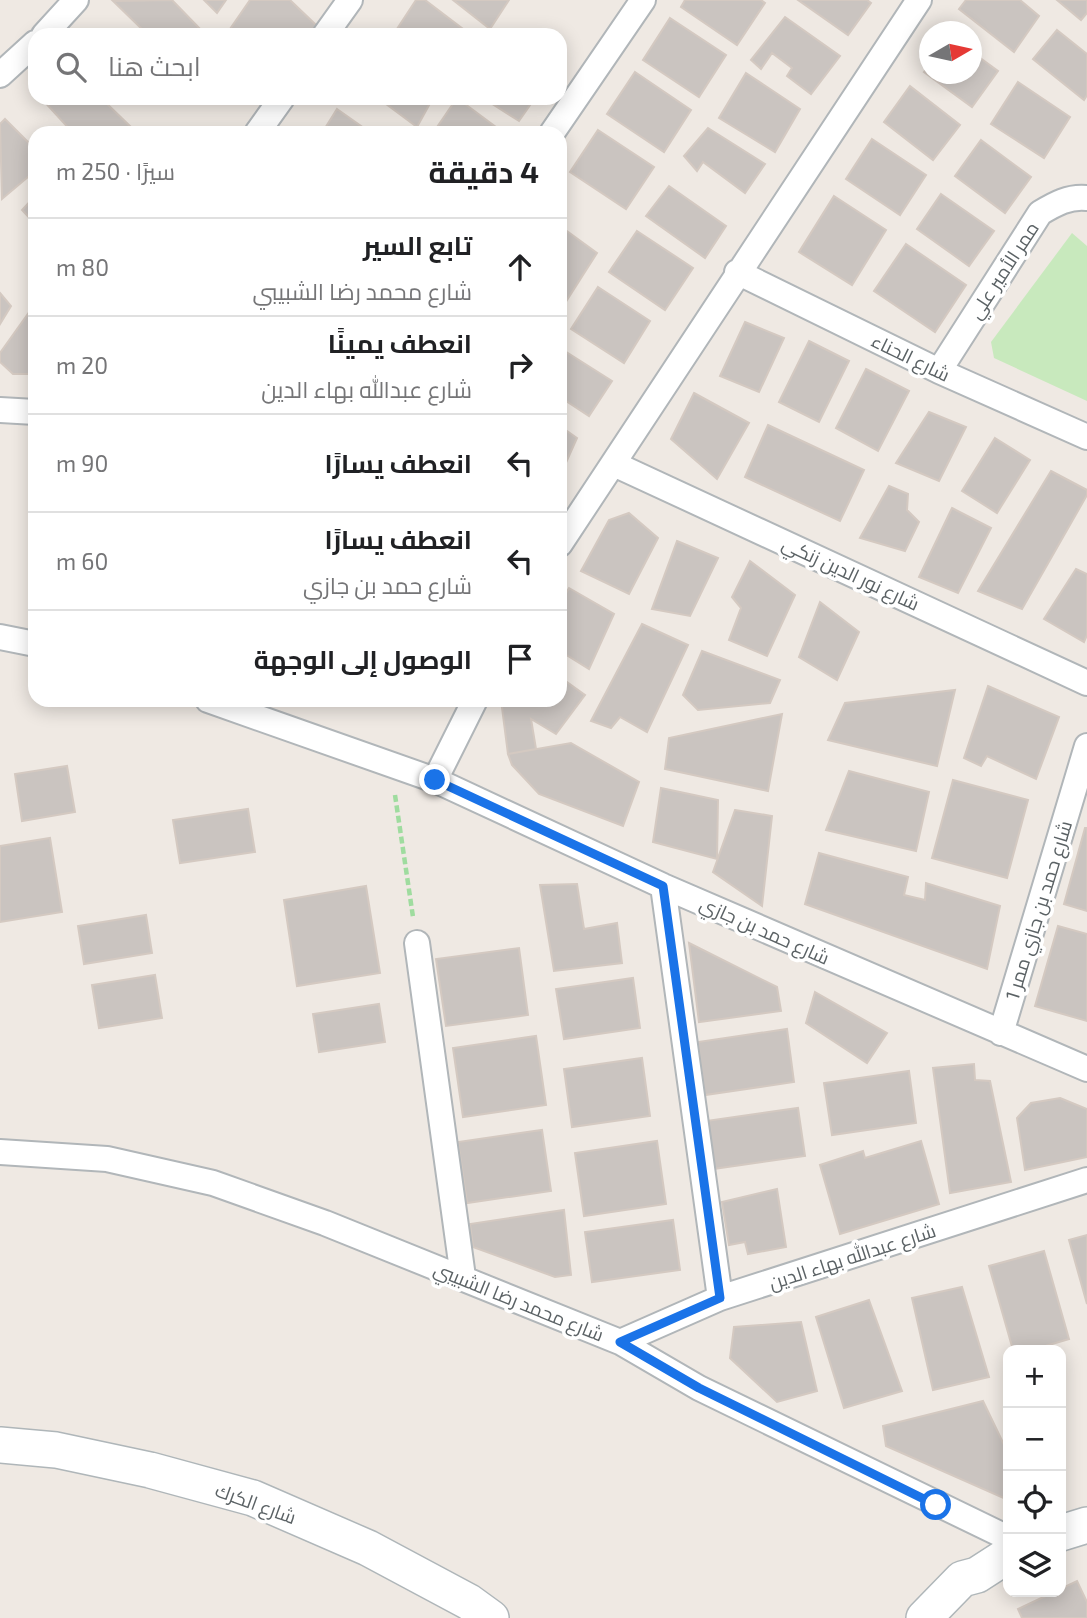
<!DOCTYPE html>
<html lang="ar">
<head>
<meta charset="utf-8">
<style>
  body { margin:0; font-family:"Exo 2",Cairo,sans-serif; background:#f6f6f6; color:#202124; direction:rtl }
  .controls { position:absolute; right:21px; bottom:21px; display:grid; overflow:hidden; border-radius:14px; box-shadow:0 4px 18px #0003 }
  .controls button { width:63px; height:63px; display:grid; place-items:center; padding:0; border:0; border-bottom:2px solid #e0e0e0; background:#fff; color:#202124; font:35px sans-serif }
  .compass { position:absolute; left:919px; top:21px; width:63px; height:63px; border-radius:50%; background:#fff; box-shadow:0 4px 18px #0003; rotate:81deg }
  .stop { position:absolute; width:21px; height:21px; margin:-16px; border:5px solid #1a73e8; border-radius:50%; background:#fff }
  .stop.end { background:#1a73e8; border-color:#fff; box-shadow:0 2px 7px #0008 }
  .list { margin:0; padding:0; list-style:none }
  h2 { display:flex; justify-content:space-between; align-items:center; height:91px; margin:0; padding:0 28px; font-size:30px }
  h2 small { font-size:23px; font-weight:400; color:#757577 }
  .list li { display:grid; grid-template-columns:46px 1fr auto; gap:21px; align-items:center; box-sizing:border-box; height:98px; padding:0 28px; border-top:2px solid #e0e0e0 }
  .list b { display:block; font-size:26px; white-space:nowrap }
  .list p { margin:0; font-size:23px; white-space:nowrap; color:#757577 }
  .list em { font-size:23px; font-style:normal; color:#757577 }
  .icon { flex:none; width:38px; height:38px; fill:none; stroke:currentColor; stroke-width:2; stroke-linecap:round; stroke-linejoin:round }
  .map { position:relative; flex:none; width:1087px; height:1618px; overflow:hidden; direction:ltr }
  .search { position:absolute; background:#fff; box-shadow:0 4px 18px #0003; left:28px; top:28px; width:539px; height:77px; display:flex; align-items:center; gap:18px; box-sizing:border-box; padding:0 24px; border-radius:21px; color:#757577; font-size:26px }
  .panel { position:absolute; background:#fff; box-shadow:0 4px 18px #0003; left:28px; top:126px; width:539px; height:581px; border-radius:21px; direction:rtl }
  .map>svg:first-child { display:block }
  .green { fill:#c8e9bd }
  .building { fill:#cac4c0; stroke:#d4c9c1; stroke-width:2 }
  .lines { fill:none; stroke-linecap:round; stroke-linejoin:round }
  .street-casing { stroke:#b1b6b9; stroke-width:28 }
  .secondary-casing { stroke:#afb6b9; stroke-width:38 }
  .path { stroke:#9fdc9f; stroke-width:4.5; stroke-dasharray:7 3.5; stroke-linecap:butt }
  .street { stroke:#fff; stroke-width:24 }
  .secondary { stroke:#fff; stroke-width:35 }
  .route { stroke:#1a73e8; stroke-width:9 }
  .labels { text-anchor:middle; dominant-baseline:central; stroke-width:7; stroke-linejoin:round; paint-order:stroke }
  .street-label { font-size:19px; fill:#5b6265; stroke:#fff }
</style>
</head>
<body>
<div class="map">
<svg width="1087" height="1618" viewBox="0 0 1087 1618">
  <rect width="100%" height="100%" fill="#efe9e3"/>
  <path class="green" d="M1072,233l15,13v155l-93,-43 -3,-16z"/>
  <path class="building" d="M172,0l34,35h-58l-35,-34z
    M204,0h22l-9,13z
    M250,0h40l26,25 -7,10h-70l-9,-6z
    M416,0h9l46,35h-78z
    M453,0h56l-19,29z
    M685,0h76l4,3 -28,42 -56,-38z
    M798,0h69l4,3 -23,32z
    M966,0h54l19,16 -25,36 -55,-43z
    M1057,0h30v13l-6,7z
    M785,17l55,39 -29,38 -24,-18 5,-8 -20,-15 -11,16 -10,-9z
    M670,18l56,37 -27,42 -56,-37z
    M1057,30l30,24v41l-3,5 -51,-41z
    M972,52l26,19 -26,36 -48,-35 6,-7v9h42z
    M635,72l56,38 -27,42 -57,-38z
    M746,73l54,36 -25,43 -56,-34z
    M1018,82l52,35 -26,41 -53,-34z
    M910,86l50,39 -27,35 -49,-38z
    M41,98h60l33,32 -2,3h-59z
    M378,98h55l-16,29z
    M457,98l47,35h-71z
    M483,98h52l-16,23z
    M337,109l34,24h-49z
    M5,119l30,30v22l-33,28 -2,-75z
    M708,128l57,36 -20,29 -42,-31 -6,9 -13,-15z
    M598,130l56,37 -28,42 -56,-37z
    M872,139l54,36 -26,40 -54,-36z
    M981,140l50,37 -26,36 -50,-37z
    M669,186l57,40 -21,32 -59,-42z
    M941,194l53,37 -25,35 -52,-37z
    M35,196v28l-13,-14z
    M834,196l52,34 -34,55 -53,-33z
    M560,226l37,27 -37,58z
    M637,231l56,37 -28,42 -56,-38z
    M906,244l60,41 -31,47 -61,-41z
    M598,287l52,34 -26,42 -53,-34z
    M0,293l11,13 -11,18z
    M30,311l5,4v59h-22l-13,-12v-9z
    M745,322l39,16 -25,54 -39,-16z
    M809,341l40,20 -30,61 -40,-20z
    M560,348l52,33 -23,35 -29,-19z
    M866,369l43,22 -31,60 -42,-23z
    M694,393l55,30 -32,56 -46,-40z
    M929,412l37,15 -27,54 -43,-18z
    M768,425l96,45 -24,51 -95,-44z
    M560,426l17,12 -17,38z
    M995,438l35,22 -33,53 -35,-22z
    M1051,471l36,19v5l-65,114 -44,-18z
    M889,486l19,8 -1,16 12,12 -14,29 -45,-13z
    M952,508l39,20 -33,65 -39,-16z
    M629,513l29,25 -29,56 -48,-23 28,-51z
    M677,541l41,17 -28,58 -38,-7z
    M750,561l45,34 -28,61 -38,-16 12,-32 -9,-11z
    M1076,569l11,5v61l-3,7 -40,-23z
    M569,588l45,26 -25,55 -29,-18v-47z
    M820,602l39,30 -22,48 -38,-23z
    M642,624l46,21 -41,87 -27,-15 -9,11 -20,-7z
    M702,651l78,29 -10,23 -72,7 -15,-15z
    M560,677l25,18 -29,39 -25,-15 5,30 -28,5 -7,-54h59z
    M988,686l71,31 -23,62 -49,-23 -6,10 -17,-8z
    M955,690l-18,76 -109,-26 17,-37z
    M782,714l-14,77 -103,-22 4,-31z
    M571,743l68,39 -16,44 -84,-32 -27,-29 -4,-11z
    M67,766l8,46 -53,9 -7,-47z
    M849,771l80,21 -13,59 -90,-21z
    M953,780l75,20 -21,78 -75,-20z
    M661,788l57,12 -1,59 -64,-17z
    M248,809l7,43 -75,11 -7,-43z
    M735,810l37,6 -10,90 -49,-34z
    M1085,828h2v83l-23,-7z
    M50,838l12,74 -62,10v-76z
    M819,853l89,24 -4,18 21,5 1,-17 74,23 -13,63 -182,-65z
    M577,884l7,45 33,-6 5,40 -68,8 -14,-86z
    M366,886l14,87 -83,13 -13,-86z
    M146,915l6,38 -68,11 -6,-38z
    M1058,926l29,8v87l-52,-15z
    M689,943l88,44 4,24 -82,11z
    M519,948l9,67 -82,11 -10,-67z
    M155,975l7,43 -63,10 -7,-43z
    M633,978l7,50 -76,11 -8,-50z
    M815,992l72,41 -20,30 -61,-40z
    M379,1004l6,38 -66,10 -6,-38z
    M787,1029l7,53 -89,13 -7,-53z
    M536,1036l10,69 -83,12 -10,-69z
    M642,1058l8,58 -78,11 -8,-58z
    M974,1064l1,16 15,1 21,101 -61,11 -17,-125z
    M909,1071l7,52 -84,12 -8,-52z
    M1060,1098l27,11v48l-62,13 -8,-52 14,-15z
    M798,1108l7,48 -92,13 -7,-48z
    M542,1130l9,61 -84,12 -9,-61z
    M657,1141l9,63 -82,12 -9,-63z
    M921,1141l18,63 -99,30 -20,-69 43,-14 2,7z
    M777,1189l9,58 -38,7 -3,-12 -16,3 -7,-43z
    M564,1210l7,65 -16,2 -82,-30 -3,-23z
    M673,1220l7,50 -88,12 -7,-50z
    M1087,1235v69l-18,-64z
    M1044,1251l25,88 -37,11h-19l-24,-84z
    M962,1287l27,90 -56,13 -21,-92z
    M869,1300l33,91 -58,17 -28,-91z
    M801,1322l16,69 -40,11 -47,-44 4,-31z
    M983,1401l25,52v47l-122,-54 -3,-20z
    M1077,1581l10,21v16h-65l-4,-9z"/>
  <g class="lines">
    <defs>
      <path id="street" d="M44,35l32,-35
        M325,35l25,-35
        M0,75l35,-32
        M257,133l25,-35
        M552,133l91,-133
        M737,272l202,99 148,66
        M939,371l101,-158c15,-9 29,-17 47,-15
        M0,410l35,2
        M614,464l473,219
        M560,544l359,-544
        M0,637l35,7
        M208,700l227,80 228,106 424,183
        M435,780l40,-80
        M663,886l57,412
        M417,943l46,334
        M1001,1033l86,-287
        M0,1152l107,7 106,24 112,40 295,119 79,46 309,150
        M620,1342l100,-44 367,-118"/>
      <path id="secondary" d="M0,1445l56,5 94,20 103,28 115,50 101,54 22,16
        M1061,1533l26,-8
        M924,1618l38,-39 15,-4 31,-20"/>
    </defs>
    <use href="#street" class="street-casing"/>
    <use href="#secondary" class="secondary-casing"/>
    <path class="path" d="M395,795l18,122"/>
    <use href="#street" class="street"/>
    <use href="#secondary" class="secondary"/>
  </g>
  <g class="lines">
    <path class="route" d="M435,780l228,106 57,412 -100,44 79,46 237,117"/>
  </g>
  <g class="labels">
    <g class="street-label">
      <text transform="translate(1003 270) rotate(-57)">ممر الأمير علي</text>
      <text transform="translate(911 357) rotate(26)">شارع الحناء</text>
      <text transform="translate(851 573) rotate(25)">شارع نور الدين زنكي</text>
      <text transform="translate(1038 910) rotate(-73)">شارع حمد بن جازي ممر 1</text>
      <text transform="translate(765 930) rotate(24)">شارع حمد بن جازي</text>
      <text transform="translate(852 1256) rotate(-18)">شارع عبدالله بهاء الدين</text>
      <text transform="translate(519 1301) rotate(22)">شارع محمد رضا الشبيبي</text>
      <text transform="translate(256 1503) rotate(20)">شارع الكرك</text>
    </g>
  </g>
</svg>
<div class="controls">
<button>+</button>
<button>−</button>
<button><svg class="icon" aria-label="locate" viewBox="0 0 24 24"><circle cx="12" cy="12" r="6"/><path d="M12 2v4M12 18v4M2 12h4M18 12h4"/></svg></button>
<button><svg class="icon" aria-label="layers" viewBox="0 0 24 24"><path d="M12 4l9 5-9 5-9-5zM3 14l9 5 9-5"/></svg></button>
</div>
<svg class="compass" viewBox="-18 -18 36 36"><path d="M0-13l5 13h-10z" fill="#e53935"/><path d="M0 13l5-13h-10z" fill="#757577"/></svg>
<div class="stop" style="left:936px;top:1505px"></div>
<div class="stop end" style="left:435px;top:780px"></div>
<div class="search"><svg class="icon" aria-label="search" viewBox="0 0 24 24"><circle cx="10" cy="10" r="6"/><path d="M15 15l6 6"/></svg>ابحث هنا</div>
<section class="panel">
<h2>4 دقيقة<small>سيرًا · 250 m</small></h2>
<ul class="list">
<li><svg class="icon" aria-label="ahead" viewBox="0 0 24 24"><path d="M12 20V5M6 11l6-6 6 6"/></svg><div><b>تابع السير</b><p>شارع محمد رضا الشبيبي</p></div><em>80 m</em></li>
<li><svg class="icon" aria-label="right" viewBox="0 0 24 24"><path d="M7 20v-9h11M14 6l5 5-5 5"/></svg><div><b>انعطف يمينًا</b><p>شارع عبدالله بهاء الدين</p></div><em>20 m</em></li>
<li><svg class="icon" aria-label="left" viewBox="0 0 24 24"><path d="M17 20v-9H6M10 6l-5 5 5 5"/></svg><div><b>انعطف يسارًا</b></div><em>90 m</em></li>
<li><svg class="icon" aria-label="left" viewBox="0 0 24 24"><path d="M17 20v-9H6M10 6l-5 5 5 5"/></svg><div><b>انعطف يسارًا</b><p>شارع حمد بن جازي</p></div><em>60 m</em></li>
<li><svg class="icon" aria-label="arrive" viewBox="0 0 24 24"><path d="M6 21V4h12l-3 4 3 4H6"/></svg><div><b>الوصول إلى الوجهة</b></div></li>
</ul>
</section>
</div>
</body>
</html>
